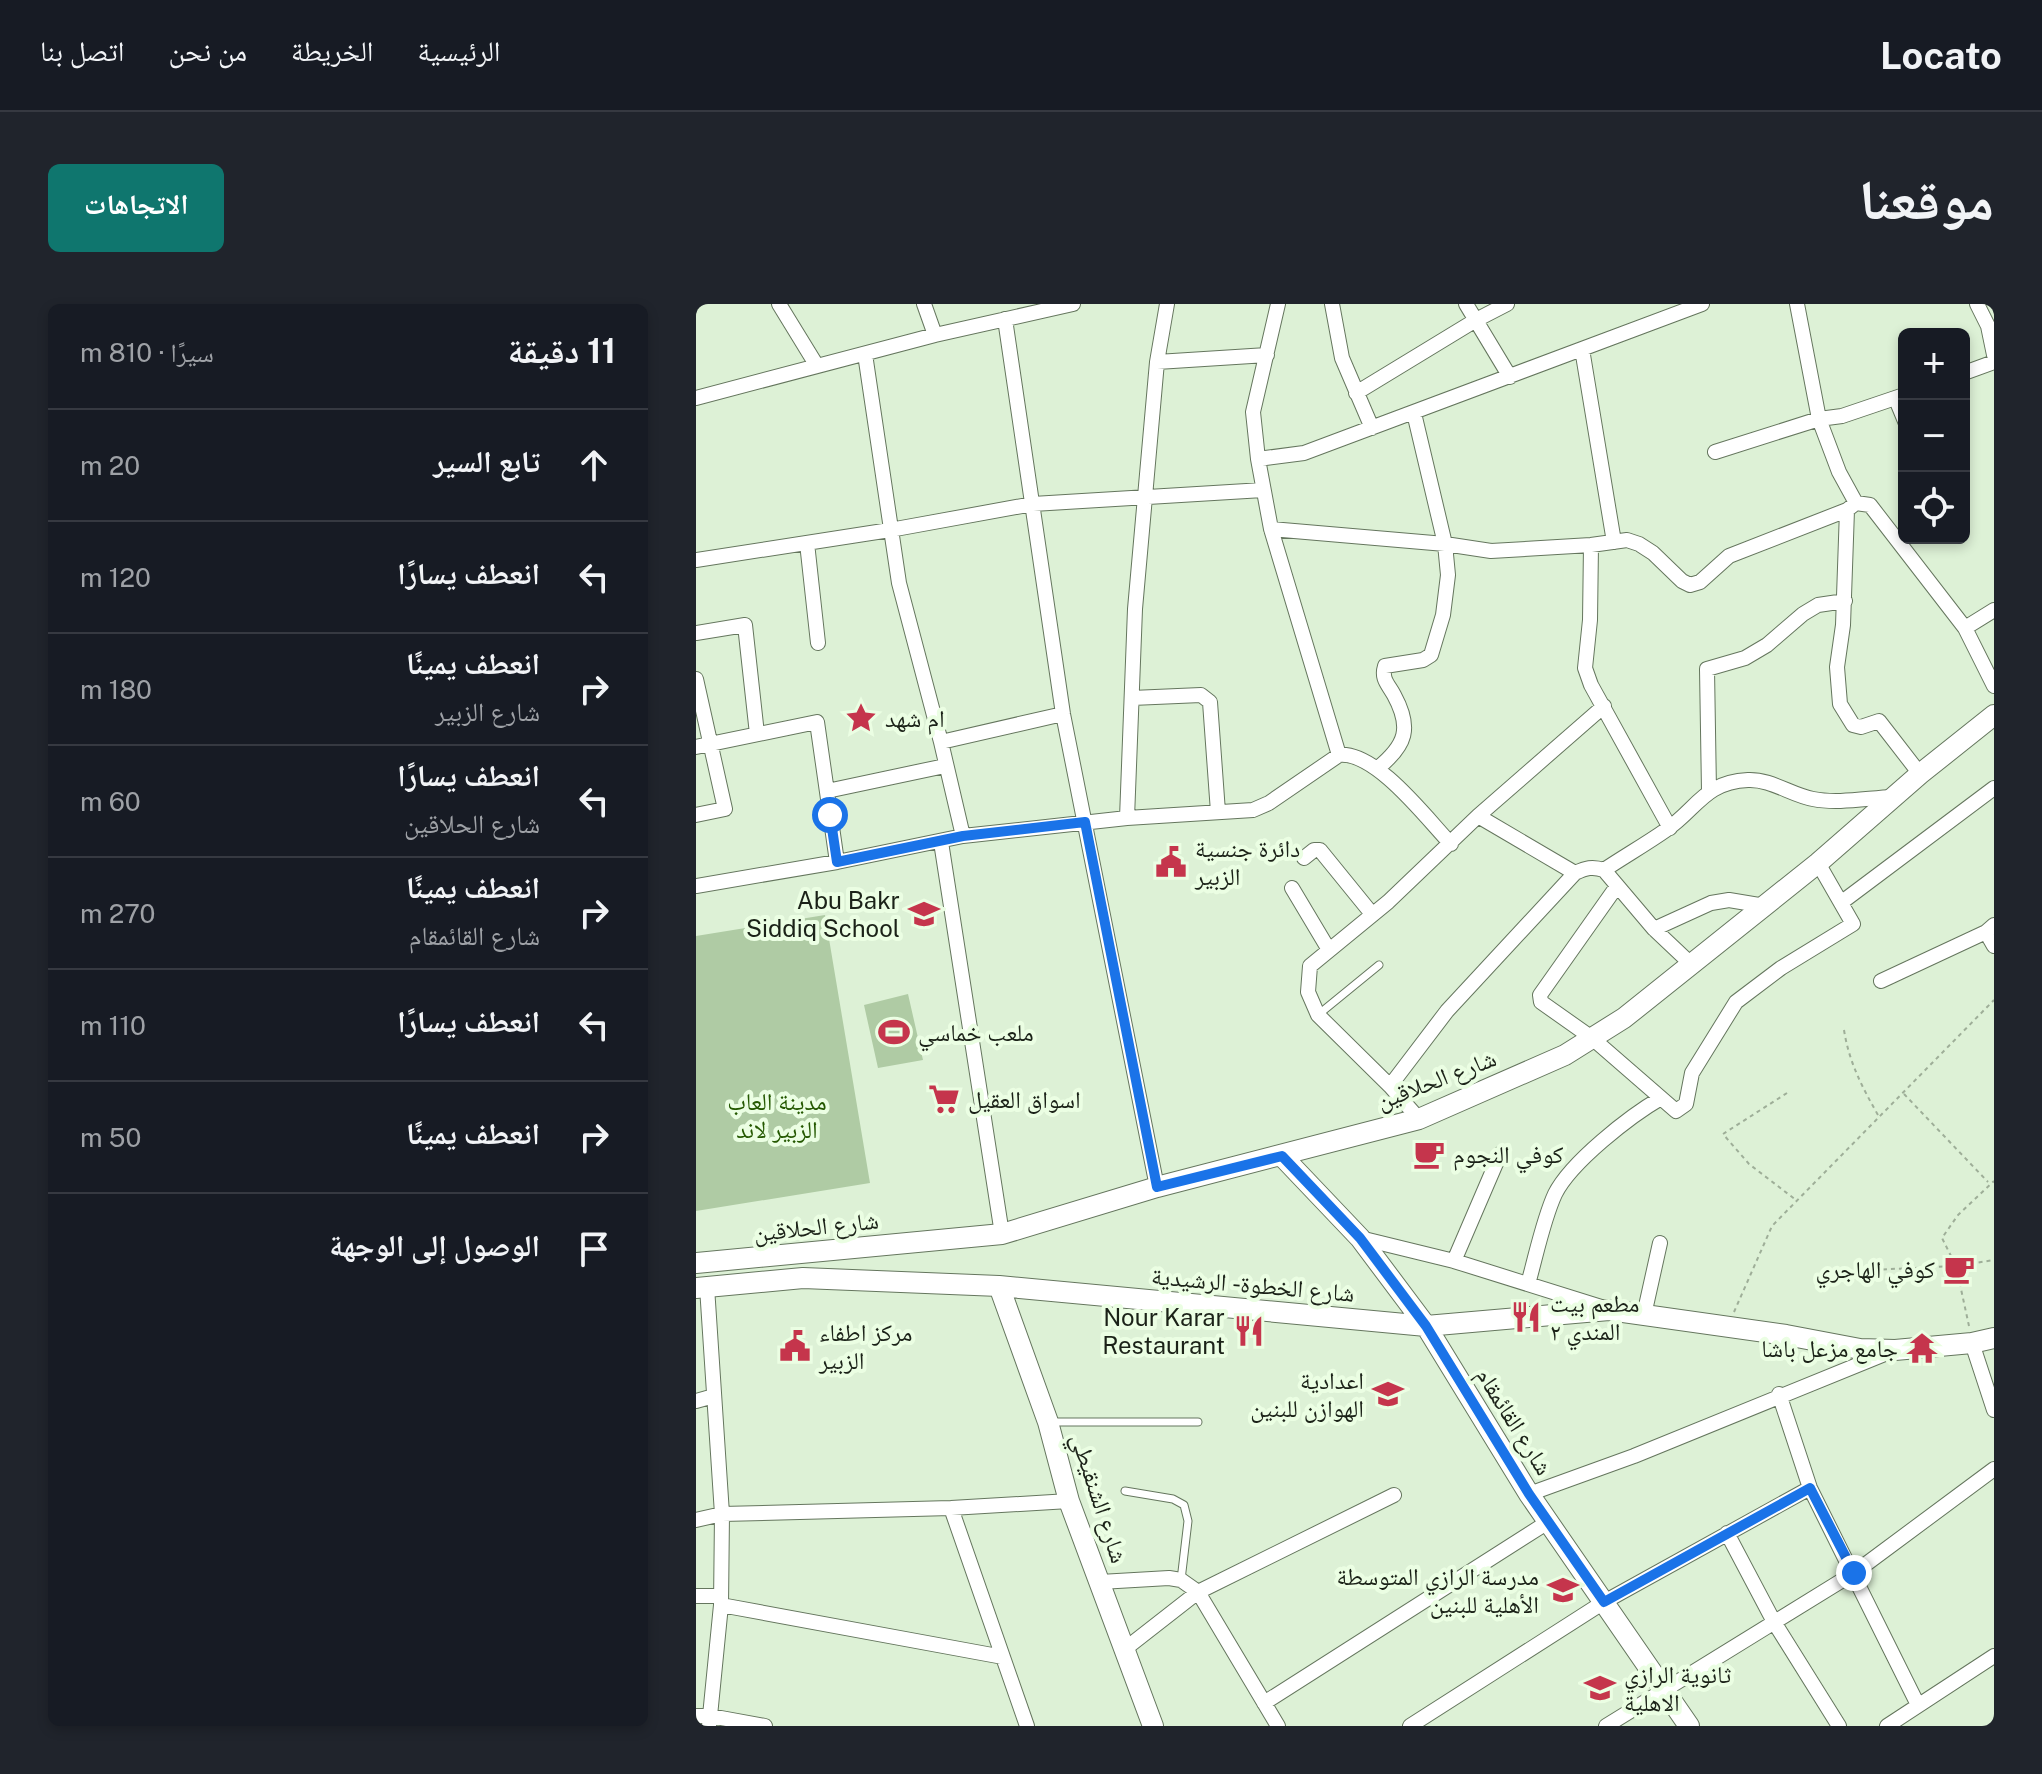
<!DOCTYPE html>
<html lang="ar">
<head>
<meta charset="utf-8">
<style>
  body { margin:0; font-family:"Public Sans","Noto Naskh Arabic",sans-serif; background:#20242c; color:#f1f3f6; direction:rtl }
  .controls { position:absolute; right:24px; top:24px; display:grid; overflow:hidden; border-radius:12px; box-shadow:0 4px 12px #0003 }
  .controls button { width:72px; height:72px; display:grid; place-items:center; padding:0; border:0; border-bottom:2px solid #363941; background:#171b24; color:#f1f3f6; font:40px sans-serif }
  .stop { position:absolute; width:24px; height:24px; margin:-18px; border:6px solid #1a73e8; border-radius:50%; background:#fff }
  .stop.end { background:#1a73e8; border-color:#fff; box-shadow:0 2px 8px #0008 }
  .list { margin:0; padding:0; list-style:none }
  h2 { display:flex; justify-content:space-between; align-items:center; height:104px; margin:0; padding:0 32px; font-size:34px }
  h2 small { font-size:26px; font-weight:400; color:#9ea1a6 }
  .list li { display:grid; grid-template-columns:52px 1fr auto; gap:24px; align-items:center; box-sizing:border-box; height:112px; padding:0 32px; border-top:2px solid #363941 }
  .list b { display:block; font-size:30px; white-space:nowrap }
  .list p { margin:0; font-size:26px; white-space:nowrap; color:#9ea1a6 }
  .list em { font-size:26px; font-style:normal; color:#9ea1a6 }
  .icon { flex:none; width:44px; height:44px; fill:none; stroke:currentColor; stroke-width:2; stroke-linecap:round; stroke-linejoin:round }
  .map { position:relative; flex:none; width:1298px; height:1422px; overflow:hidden; direction:ltr; border-radius:12px }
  header { display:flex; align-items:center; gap:48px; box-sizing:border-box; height:112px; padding:0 40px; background:#171b24; border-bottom:2px solid #363941 }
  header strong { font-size:38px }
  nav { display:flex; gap:44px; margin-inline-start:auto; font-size:28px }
  .intro { display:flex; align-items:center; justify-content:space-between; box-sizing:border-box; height:192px; padding:0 48px }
  h1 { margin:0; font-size:56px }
  .button { padding:20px 36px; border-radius:12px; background:#0f766e; color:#fff; font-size:28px; font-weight:700 }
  main { display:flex; gap:48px; padding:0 48px }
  aside { flex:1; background:#171b24; border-radius:12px; box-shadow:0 4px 12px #0003 }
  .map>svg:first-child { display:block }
  .green { fill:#afcba4 }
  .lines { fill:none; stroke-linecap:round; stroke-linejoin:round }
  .lane-casing { stroke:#65765e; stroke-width:9 }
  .street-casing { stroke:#65765e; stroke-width:16 }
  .secondary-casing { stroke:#65765e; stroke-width:22 }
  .path { stroke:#9eae98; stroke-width:2; stroke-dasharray:4 4; stroke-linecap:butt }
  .lane { stroke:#fff; stroke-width:7 }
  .street { stroke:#fff; stroke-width:14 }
  .secondary { stroke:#fff; stroke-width:20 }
  .route { stroke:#1a73e8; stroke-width:10 }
  .labels { text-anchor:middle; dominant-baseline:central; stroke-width:8; stroke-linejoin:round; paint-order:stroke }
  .poi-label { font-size:24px; fill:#1b2218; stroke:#ebfee3; text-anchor:start }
  .street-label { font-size:24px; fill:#1b2218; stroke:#ebfee3 }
  .park-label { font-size:24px; fill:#245800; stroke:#ebfee3 }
</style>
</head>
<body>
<header>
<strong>Locato</strong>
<nav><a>الرئيسية</a><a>الخريطة</a><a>من نحن</a><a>اتصل بنا</a></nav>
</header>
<div class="intro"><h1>موقعنا</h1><a class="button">الاتجاهات</a></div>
<main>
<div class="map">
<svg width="1298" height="1422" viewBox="0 0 1298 1422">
  <rect width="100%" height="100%" fill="#ddf1d6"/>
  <path class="green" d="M129,611l45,268 -174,28v-275z
    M212,690l15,66 -45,8 -14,-63z"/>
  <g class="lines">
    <defs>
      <path id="lane" d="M1196,95l12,29
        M623,710l60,-49
        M356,1118h146
        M429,1187l48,8 11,6 4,16 -7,59"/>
      <path id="street" d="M83,0l38,62
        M228,0l11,31
        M582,0l-25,108 5,47 13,70 68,226
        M636,0l10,54 30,70
        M770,0l44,73
        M1101,0l22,115 20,53 17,31 14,2 95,123 29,58
        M1281,0l11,22 6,29
        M309,15l58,395 94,473
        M886,45l32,193
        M169,50l34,229 42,159 22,94
        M461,58l110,-7
        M1268,69l30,-11
        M660,89l120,-73 31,-16
        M0,94l239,-63 138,-31
        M1019,148l104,-33 23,-3 62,-21
        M562,155l46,-6 398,-149
        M1151,206l-4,115 -6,42 3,37 13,21 8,2 18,-6 41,53
        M575,225l174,15 46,7 100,-6 36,-5 12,4 14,9 29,28 8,4 10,-3 29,-26 118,-46 9,-7
        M111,239l11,100
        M895,241l-1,75 -5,48 6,17 79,143
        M0,256l194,-30 143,-26 230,-14
        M1269,324l29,-18
        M0,329l49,-8 12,109
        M0,375l29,130 -29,6
        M436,394l69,-3 9,7 8,110
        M245,438l122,-28
        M0,443l121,-25 20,140
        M682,464c28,-23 34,-40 16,-73 -6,-11 -13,-16 -9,-29l38,-6 8,-5 12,-40 5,-40 -3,-31 -31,-131
        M131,487l118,-25
        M1013,487l-2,-122 38,-11 22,-13 36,-31 15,-9 27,-4
        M782,512l97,57
        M431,514l8,-209 22,-247 10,-58
        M245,538l61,392
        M608,554l10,-8h6l52,64
        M908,566c21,-14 42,-26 62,-40 31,-21 38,-48 82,-50 23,-1 43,15 65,19 25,5 55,-1 80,-2
        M0,582l141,-24 126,-26 164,-18 126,-8 16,-7 70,-48c37,-4 88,64 112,89
        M921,582l-77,109 1,7 51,36 84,73 10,-7 6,-31 44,-71 45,-34 72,-44 -35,-61
        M596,584l37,62
        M1146,598l152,-114
        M958,625l57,-26 18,-3 36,6
        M1290,628l8,14
        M1185,677l105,-49 8,-7
        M694,782l57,-75 128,-138c11,-5 17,-7 29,-3l50,59 37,35
        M723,815l-29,-33 -72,-71 -10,-23 2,-26 78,-64 90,-86 126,-110
        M664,934l94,23 147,46
        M758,957l46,-107
        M832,980c8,-28 15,-64 27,-90 16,-32 75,-78 106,-96
        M11,983l15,227 -1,91 -12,121
        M948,1011l16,-72
        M1276,1039l22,67
        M1083,1090l31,94 108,217
        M0,1097l18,-5
        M833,1190l105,-38 253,-103
        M255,1204l76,218
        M0,1216l26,-6 229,-6 118,-7
        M1031,1229l47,89 65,104
        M404,1278l69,-4 12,2 17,12 80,134
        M0,1292h25
        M25,1301l282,52
        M429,1345l73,-57 196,-97
        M568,1399l284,-181
        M0,1412h14l55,10
        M714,1422l194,-124 206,-114
        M910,1422l248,-153 140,-104
        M1191,1422l107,-70"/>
      <path id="secondary" d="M586,852l78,82 66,88 103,168 160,232
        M0,959l306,-29 155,-47 262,-68 146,-64 59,-37 194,-155 102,-89 74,-59
        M303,982l49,136 21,79 84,225
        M0,984l107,-10 196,8 427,40 183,-16 177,25 74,14 35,1 77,-7 22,-5"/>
    </defs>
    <use href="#lane" class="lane-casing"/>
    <use href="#street" class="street-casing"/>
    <use href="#secondary" class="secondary-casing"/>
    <path class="path" d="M1148,726c5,32 18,57 34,85
      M1091,789l-64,41 26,30 47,36
      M1208,790l84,88
      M1131,968l129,-6 38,-6
      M1038,1008l38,-86 222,-226
      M1273,1022l-13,-60 -14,-28 16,-23 36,-34"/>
    <use href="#lane" class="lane"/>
    <use href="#street" class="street"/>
    <use href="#secondary" class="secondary"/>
  </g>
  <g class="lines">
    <path class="route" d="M134,511l7,47 126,-26 122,-14 72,365 125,-31 78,82 66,88 103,168 75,108 206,-114 44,85"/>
  </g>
  <defs>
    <symbol id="sight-bare" viewBox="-9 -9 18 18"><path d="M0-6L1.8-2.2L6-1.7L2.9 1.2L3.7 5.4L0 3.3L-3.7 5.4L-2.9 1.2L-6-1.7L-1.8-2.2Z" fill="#c5354c" stroke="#ebfee3" stroke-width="2.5" paint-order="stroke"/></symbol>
    <symbol id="civic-bare" viewBox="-9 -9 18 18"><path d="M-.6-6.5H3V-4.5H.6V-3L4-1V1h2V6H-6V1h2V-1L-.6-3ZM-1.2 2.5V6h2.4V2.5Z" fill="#c5354c" stroke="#ebfee3" stroke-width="2.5" paint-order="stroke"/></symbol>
    <symbol id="school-bare" viewBox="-9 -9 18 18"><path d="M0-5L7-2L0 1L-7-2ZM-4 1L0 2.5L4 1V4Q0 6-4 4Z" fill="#c5354c" stroke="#ebfee3" stroke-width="2.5" paint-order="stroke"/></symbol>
    <symbol id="stadium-bare" viewBox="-9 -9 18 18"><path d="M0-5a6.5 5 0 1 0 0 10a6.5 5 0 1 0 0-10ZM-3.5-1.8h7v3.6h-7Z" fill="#c5354c" stroke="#ebfee3" stroke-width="2.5" paint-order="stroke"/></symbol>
    <symbol id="supermarket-bare" viewBox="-9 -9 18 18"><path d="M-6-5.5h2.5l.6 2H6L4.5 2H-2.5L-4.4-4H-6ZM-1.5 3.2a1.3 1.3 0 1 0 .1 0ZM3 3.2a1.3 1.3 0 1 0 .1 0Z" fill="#c5354c" stroke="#ebfee3" stroke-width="2.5" paint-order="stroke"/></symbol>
    <symbol id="cafe-bare" viewBox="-9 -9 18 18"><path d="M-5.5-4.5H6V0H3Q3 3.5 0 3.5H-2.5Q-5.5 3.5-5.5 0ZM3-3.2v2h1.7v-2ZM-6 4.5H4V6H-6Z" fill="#c5354c" stroke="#ebfee3" stroke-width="2.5" paint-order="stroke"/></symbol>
    <symbol id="restaurant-bare" viewBox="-9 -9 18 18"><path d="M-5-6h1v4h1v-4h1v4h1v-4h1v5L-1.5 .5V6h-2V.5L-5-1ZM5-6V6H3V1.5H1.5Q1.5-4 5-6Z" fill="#c5354c" stroke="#ebfee3" stroke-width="2.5" paint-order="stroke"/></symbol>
    <symbol id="temple-bare" viewBox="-9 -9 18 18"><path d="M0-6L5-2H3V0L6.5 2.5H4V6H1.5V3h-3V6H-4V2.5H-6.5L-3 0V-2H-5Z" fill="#c5354c" stroke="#ebfee3" stroke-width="2.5" paint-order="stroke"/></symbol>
  </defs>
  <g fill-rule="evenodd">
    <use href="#sight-bare" x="143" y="392" width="44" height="44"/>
    <use href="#civic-bare" x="453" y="536" width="44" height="44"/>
    <use href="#school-bare" x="206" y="588" width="44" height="44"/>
    <use href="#stadium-bare" x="176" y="706" width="44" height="44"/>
    <use href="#supermarket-bare" x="226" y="773" width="44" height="44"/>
    <use href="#cafe-bare" x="711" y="828" width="44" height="44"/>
    <use href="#cafe-bare" x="1241" y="943" width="44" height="44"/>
    <use href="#restaurant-bare" x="808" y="991" width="44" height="44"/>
    <use href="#restaurant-bare" x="531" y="1005" width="44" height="44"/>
    <use href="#civic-bare" x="77" y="1020" width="44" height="44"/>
    <use href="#temple-bare" x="1204" y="1022" width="44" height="44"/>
    <use href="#school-bare" x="670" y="1068" width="44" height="44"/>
    <use href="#school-bare" x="845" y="1264" width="44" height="44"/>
    <use href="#school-bare" x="882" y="1362" width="44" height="44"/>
  </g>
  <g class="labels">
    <g class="poi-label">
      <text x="189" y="414">ام شهد</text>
      <text x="499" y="544">دائرة جنسية<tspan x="499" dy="28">الزبير</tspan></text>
      <text x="204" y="596" text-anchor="end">Abu Bakr<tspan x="204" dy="28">Siddiq School</tspan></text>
      <text x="222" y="728">ملعب خماسي</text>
      <text x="272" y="795">اسواق العقيل</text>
      <text x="757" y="850">كوفي النجوم</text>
      <text x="1239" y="965" text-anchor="end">كوفي الهاجري</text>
      <text x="854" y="999">مطعم بيت<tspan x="854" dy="28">المندي ٢</tspan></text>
      <text x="529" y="1013" text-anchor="end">Nour Karar<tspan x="529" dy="28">Restaurant</tspan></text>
      <text x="123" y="1028">مركز اطفاء<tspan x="123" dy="28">الزبير</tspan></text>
      <text x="1202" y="1044" text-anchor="end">جامع مزعل باشا</text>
      <text x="668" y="1076" text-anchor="end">اعدادية<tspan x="668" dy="28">الهوازن للبنين</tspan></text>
      <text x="843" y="1272" text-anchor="end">مدرسة الرازي المتوسطة<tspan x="843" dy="28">الأهلية للبنين</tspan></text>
      <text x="928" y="1370">ثانوية الرازي<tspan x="928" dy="28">الاهلية</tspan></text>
    </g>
    <g class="street-label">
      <text transform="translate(740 775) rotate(-21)">شارع الحلاقين</text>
      <text transform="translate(120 922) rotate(-6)">شارع الحلاقين</text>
      <text transform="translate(557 980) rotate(5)">شارع الخطوة - الرشيدية</text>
      <text transform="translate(819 1117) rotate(58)">شارع القائمقام</text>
      <text transform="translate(404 1194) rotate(72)">شارع الشنقيطي</text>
    </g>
    <g class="park-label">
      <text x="81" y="797">مدينة العاب<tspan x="81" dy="28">الزبير لاند</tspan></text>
    </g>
  </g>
</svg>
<div class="controls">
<button>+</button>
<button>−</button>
<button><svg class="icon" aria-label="locate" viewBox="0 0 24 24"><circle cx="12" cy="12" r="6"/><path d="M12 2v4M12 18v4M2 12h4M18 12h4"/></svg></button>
</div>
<div class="stop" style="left:134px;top:511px"></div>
<div class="stop end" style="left:1158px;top:1269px"></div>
</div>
<aside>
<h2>11 دقيقة<small>سيرًا · 810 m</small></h2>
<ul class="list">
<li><svg class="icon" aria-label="ahead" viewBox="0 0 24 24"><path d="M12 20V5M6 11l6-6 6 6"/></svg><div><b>تابع السير</b></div><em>20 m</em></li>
<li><svg class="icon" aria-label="left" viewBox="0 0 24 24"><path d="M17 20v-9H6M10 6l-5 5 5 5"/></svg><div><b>انعطف يسارًا</b></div><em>120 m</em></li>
<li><svg class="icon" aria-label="right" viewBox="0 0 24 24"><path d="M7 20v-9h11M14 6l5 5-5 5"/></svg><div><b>انعطف يمينًا</b><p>شارع الزبير</p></div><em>180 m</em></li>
<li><svg class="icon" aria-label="left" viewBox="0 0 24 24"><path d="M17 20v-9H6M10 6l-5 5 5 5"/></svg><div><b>انعطف يسارًا</b><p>شارع الحلاقين</p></div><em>60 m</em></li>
<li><svg class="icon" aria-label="right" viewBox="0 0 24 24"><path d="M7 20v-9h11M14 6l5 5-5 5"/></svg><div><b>انعطف يمينًا</b><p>شارع القائمقام</p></div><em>270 m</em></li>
<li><svg class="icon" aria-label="left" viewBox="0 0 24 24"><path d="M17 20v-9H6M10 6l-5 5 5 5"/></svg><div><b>انعطف يسارًا</b></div><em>110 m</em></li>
<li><svg class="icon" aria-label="right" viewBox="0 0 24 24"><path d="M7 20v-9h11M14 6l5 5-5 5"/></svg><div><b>انعطف يمينًا</b></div><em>50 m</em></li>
<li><svg class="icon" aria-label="arrive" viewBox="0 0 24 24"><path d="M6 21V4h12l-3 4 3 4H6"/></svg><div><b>الوصول إلى الوجهة</b></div></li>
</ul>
</aside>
</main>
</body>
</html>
